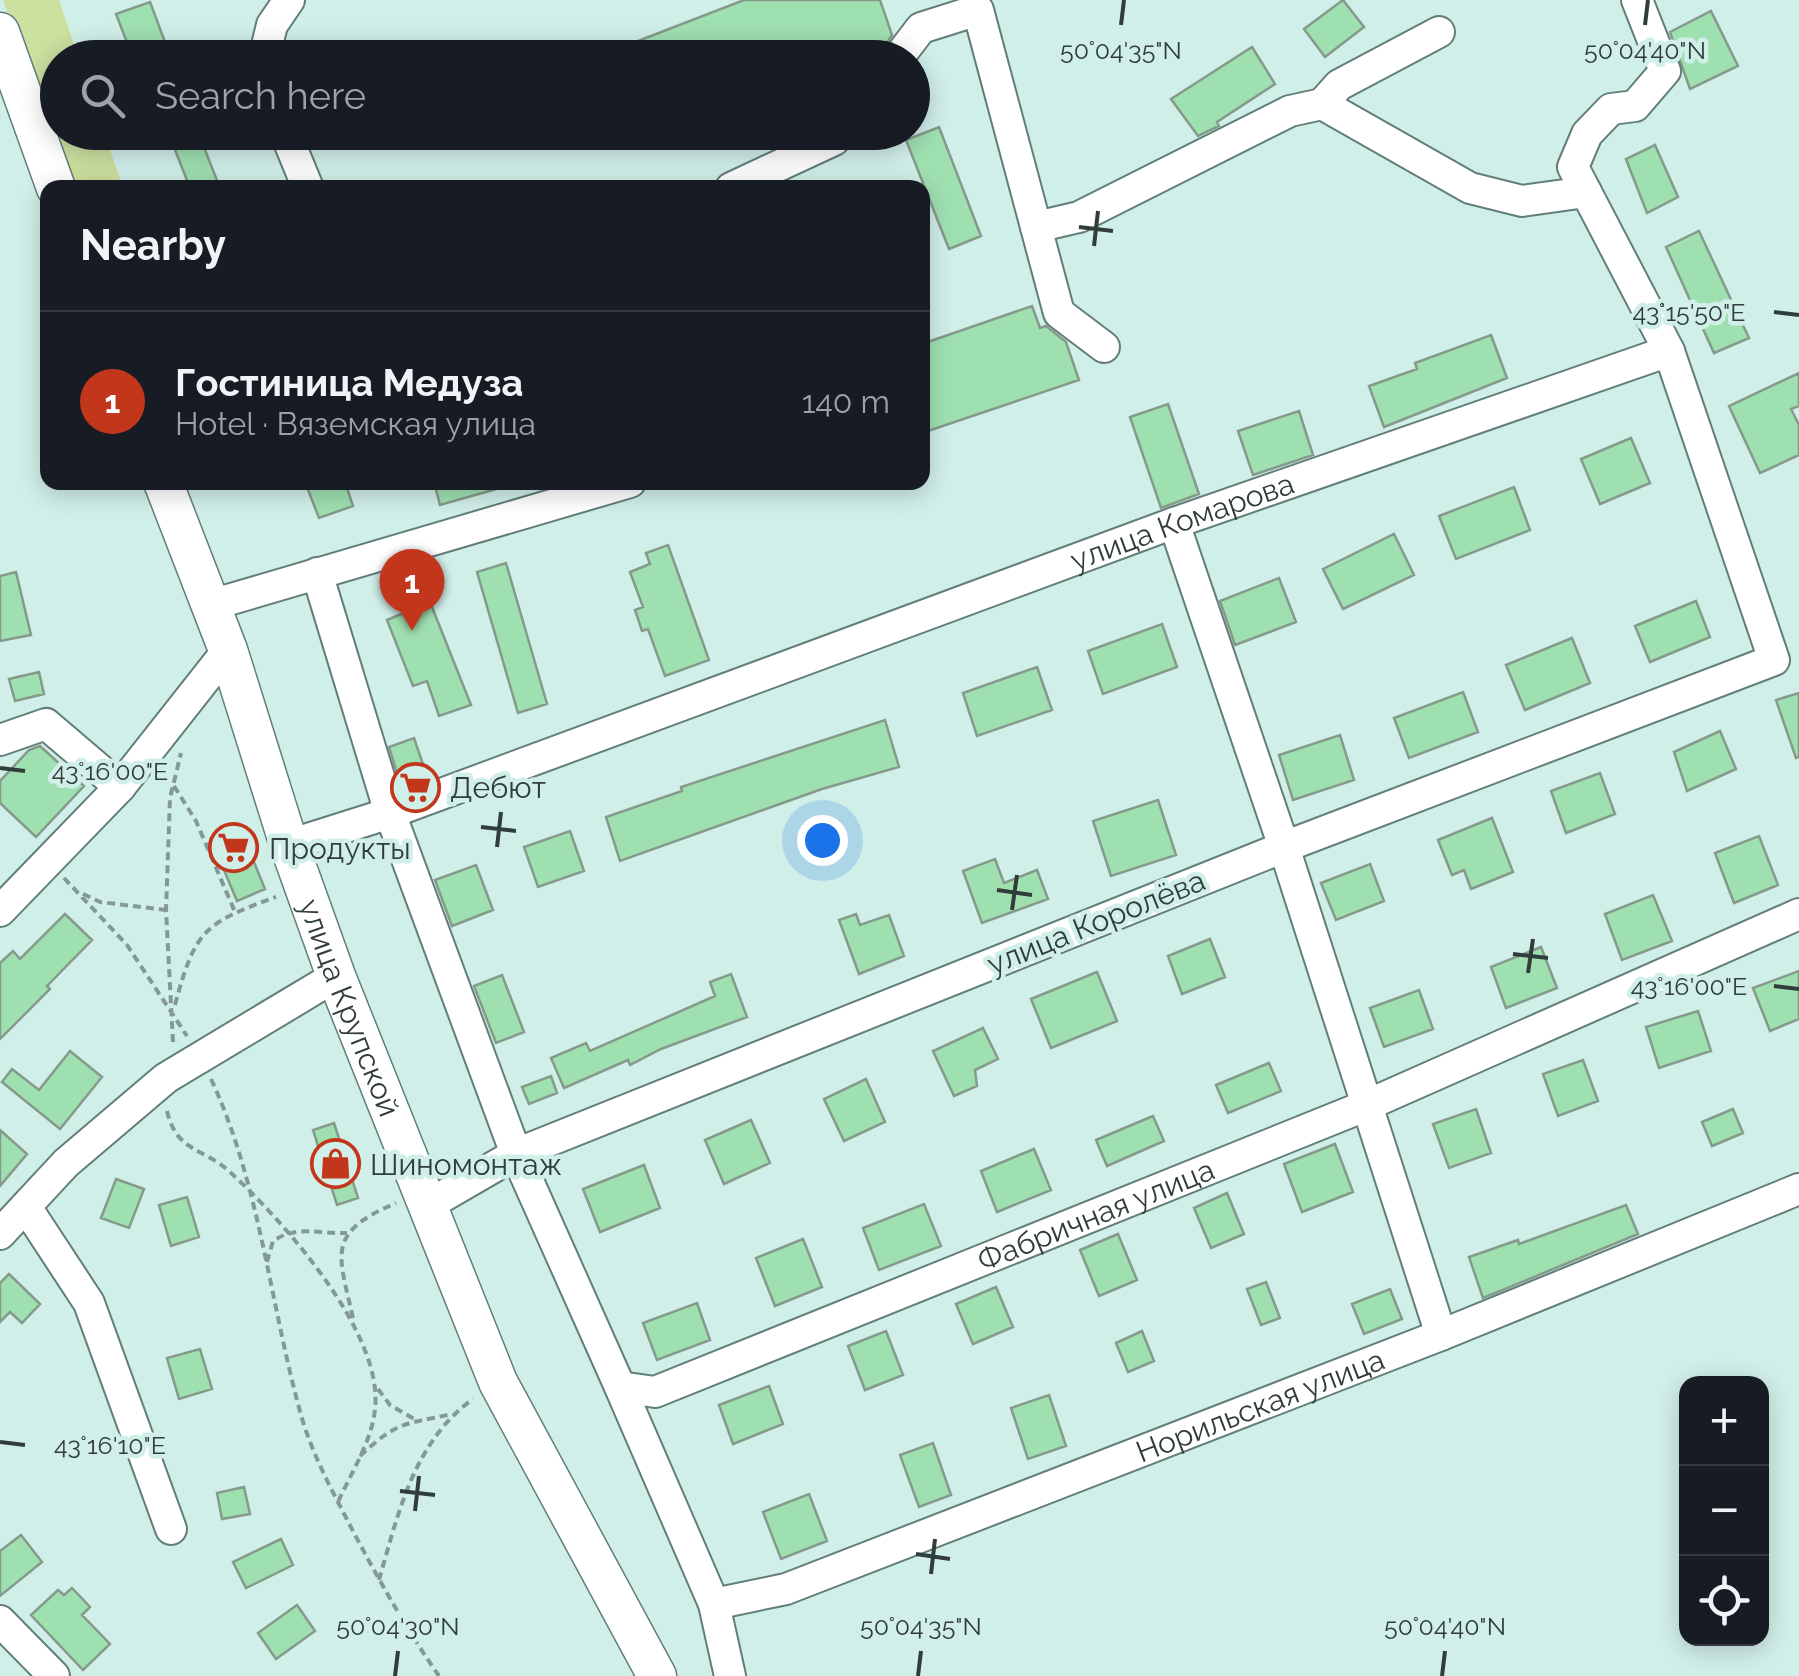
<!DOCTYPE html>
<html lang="en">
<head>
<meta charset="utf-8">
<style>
  body { margin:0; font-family:Raleway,sans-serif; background:#242831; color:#f1f3f6 }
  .controls { position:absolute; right:30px; bottom:30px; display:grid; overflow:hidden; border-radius:20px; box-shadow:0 5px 25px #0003 }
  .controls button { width:90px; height:90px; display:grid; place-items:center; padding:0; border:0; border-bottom:2px solid #363941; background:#171b24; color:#f1f3f6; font:50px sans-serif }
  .you { position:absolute; left:822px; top:840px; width:35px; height:35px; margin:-25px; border:8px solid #fff; border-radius:50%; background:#1a73e8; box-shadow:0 0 0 15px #1a73e833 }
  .badge { display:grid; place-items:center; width:65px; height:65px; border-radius:50%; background:#c2371b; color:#fff; font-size:32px; font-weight:700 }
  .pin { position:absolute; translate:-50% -82px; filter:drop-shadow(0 2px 5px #0008) }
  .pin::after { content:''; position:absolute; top:52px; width:35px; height:30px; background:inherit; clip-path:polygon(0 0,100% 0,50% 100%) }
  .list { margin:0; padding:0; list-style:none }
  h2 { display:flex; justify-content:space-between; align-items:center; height:130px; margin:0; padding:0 40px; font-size:42px }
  h2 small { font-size:32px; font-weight:400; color:#9ea1a6 }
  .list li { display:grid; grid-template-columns:65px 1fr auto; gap:30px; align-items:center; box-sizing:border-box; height:180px; padding:0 40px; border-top:2px solid #363941 }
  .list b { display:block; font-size:38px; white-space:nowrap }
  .list p { margin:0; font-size:32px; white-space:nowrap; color:#9ea1a6 }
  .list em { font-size:32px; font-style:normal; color:#9ea1a6 }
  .icon { flex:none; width:55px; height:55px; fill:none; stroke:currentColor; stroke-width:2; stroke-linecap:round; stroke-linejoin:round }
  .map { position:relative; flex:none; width:1799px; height:1676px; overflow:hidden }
  .search { position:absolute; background:#171b24; box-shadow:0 5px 25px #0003; left:40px; top:40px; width:890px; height:110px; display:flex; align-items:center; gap:25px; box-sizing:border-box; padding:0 35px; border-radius:55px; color:#9ea1a6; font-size:38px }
  .panel { position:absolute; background:#171b24; box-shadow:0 5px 25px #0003; left:40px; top:180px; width:890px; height:310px; border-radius:20px }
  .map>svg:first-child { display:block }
  .green { fill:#cce09f }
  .building { fill:#9fe0b1; stroke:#869a8b; stroke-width:2.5 }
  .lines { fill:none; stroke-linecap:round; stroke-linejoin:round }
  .minor-casing { stroke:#627e79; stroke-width:34 }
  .major-casing { stroke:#627e79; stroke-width:41 }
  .path { stroke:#849995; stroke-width:4; stroke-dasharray:8 5; stroke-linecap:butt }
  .minor { stroke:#fff; stroke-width:30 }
  .major { stroke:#fff; stroke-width:38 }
  .ticks { fill:none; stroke:#313d3a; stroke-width:4 }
  .labels { text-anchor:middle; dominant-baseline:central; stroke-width:9; stroke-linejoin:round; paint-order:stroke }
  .street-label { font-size:30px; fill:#313d3a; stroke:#d1efe9 }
  .poi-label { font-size:30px; fill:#313d3a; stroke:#d1efe9; text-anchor:start }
  .ticks-label { font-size:25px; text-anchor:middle; fill:#313d3a; stroke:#d1efe9; stroke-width:9; stroke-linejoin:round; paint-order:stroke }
</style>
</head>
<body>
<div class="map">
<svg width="1799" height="1676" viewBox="0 0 1799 1676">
  <rect width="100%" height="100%" fill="#d1efe9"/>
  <path class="green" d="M3,0h56l19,57 -20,1v74l46,1 19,54h-52z"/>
  <path class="building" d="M744,0h136l12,35 -10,15 -21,8h-267z
    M1343,0l21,27 -39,30 -21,-28z
    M150,2l21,56h-38l-17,-44z
    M1711,11l27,55 -48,23 -20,-57z
    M1252,47l23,37 -58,38 2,4 -21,10 -27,-37z
    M939,127l42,109 -32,13 -43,-109z
    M168,132h30l22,56h-30z
    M1655,145l23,52 -31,16 -21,-54z
    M1699,231l50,107 -35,15 -48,-106z
    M1032,306l8,22 6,-2 20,16 13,38 -157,53v-89z
    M1491,335l16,43 -123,49 -15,-41 48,-17 -2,-6z
    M1799,373v33l-8,3 8,16v30l-39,18 -31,-67z
    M1168,404l31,90 -38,14 -31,-91z
    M1299,411l14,44 -60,20 -15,-44z
    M1631,438l19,45 -50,21 -19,-45z
    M305,482h40l8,24 -34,12z
    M434,482h66v6l-60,17z
    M1514,487l16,43 -74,29 -17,-43z
    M1394,534l20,41 -71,34 -20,-40z
    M668,545l41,115 -44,16 -17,-47 -6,2 -7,-21 8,-3 -13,-35 20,-8 -4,-11z
    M506,563l41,141 -29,9 -41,-141z
    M16,572l15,63 -31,6v-65z
    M1279,578l17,44 -61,23 -15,-44z
    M1696,601l14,36 -60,25 -15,-36z
    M430,602l41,103 -32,11 -12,-35 -14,5 -26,-66z
    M1162,624l15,43 -74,27 -15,-43z
    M1572,638l18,45 -65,27 -19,-45z
    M1037,667l15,43 -75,26 -14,-43z
    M39,672l5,22 -29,7 -6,-22z
    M1463,692l15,40 -69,26 -15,-40z
    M1799,693v64l-3,1 -20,-58z
    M885,720l14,47 -77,22 -202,72 -14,-44 76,-26 -1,-4z
    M1720,731l16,38 -49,22 -13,-39z
    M1340,735l14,45 -61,20 -14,-45z
    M414,738l14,41 -26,10 -13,-42z
    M40,746l44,40 -48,51 -36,-34v-22l29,-31z
    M1600,773l15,41 -49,19 -15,-42z
    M1158,800l18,55 -65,21 -18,-55z
    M1492,818l21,54 -42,17 -7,-19 -12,5 -14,-35z
    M240,828l25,61 -28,12 -26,-62z
    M570,831l14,40 -46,16 -14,-40z
    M1759,836l19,49 -44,18 -19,-50z
    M995,859l9,24 33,-13 11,29 -66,24 -19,-52z
    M1370,864l14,37 -48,19 -15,-37z
    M476,865l17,45 -41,16 -17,-46z
    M1653,895l19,46 -50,19 -17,-46z
    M65,914l27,26 -45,46 3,3 -50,50v-76l13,-12 7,8z
    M856,914l4,11 29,-10 15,41 -45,18 -20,-54z
    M1210,939l15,38 -43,17 -14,-38z
    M1541,947l16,41 -51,20 -15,-41z
    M1799,971v48l-29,12 -17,-43z
    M1097,972l20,49 -66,27 -20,-49z
    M731,974l16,43 -86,32 -31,16 -2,-5 -64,28 -13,-30 35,-15 4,8 125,-55 -5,-14z
    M502,975l22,57 -28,11 -22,-57z
    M1419,990l14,39 -49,18 -14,-39z
    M1698,1011l13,40 -52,17 -13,-41z
    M983,1028l15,31 -23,11 2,16 -23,10 -21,-45z
    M70,1051l32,26 -42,52 -58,-47 10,-13 27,21z
    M1583,1060l15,41 -40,15 -15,-42z
    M1269,1063l12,28 -53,22 -12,-28z
    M551,1076l6,17 -28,11 -7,-17z
    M866,1079l19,43 -41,19 -20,-42z
    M1476,1109l15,44 -42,15 -16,-44z
    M1733,1109l10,24 -31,13 -10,-24z
    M1153,1116l11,25 -57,25 -11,-26z
    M751,1120l19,43 -46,21 -19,-44z
    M334,1123l24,75 -21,7 -24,-75z
    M0,1130l27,24 -27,32z
    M1335,1144l18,48 -51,20 -18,-48z
    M1034,1149l17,41 -54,22 -16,-41z
    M644,1165l16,43 -60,24 -17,-43z
    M116,1179l28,10 -15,39 -28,-10z
    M1227,1193l17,41 -33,14 -17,-40z
    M187,1197l12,40 -28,9 -12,-41z
    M924,1204l17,42 -62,24 -16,-42z
    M1626,1205l12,29 -155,64 -14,-41 49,-17 1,4z
    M1118,1234l19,46 -38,16 -19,-46z
    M803,1239l19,48 -47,19 -19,-48z
    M9,1274l31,30 -18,19 -12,-11 -10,10v-39z
    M1266,1282l14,36 -19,7 -14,-36z
    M996,1287l17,40 -40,17 -17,-40z
    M1390,1289l12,30 -38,15 -12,-30z
    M697,1303l13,37 -53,20 -14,-37z
    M886,1331l17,44 -38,15 -17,-44z
    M1142,1331l12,30 -26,11 -12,-29z
    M200,1349l12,40 -33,10 -12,-41z
    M769,1386l14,38 -50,20 -14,-39z
    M1049,1395l17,51 -38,13 -17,-51z
    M933,1443l18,52 -32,12 -19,-52z
    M244,1487l6,27 -28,5 -5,-26z
    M809,1494l18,47 -46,18 -18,-47z
    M21,1535l21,27 -42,34v-45z
    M281,1539l12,26 -47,23 -13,-26z
    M72,1588l18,19 -8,8 28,29 -27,26 -52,-55 27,-25 6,5z
    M297,1605l18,26 -39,28 -18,-26z"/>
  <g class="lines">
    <defs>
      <g id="minor">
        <path d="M1637,0l28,71 -30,35 -24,3 -24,25 -14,33 96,184"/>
        <path d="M264,58l8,-33 17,-25"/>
        <path d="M898,58l23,-30 57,-18 81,303 45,34"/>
        <path d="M1322,104l17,-19 100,-53"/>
        <path d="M285,132l23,56"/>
        <path d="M731,188l103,-48 6,-8"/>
        <path d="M1036,227l43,-10 211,-106 32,-7 148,84 52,13 64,-9"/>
        <path d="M1174,523l110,324 157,488"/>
        <path id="s1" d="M317,573l73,240 126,341 104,233 35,5 710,-286 434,-192"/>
        <path d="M211,605l419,-123"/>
        <path d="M0,740l46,-16 74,63"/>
        <path id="s2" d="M289,845l101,-32 784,-290 495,-172 105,309 -490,187 -768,307 -88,51"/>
        <path d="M0,911l120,-124 108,-137"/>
        <path d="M26,1207l63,96 82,226"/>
        <path d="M0,1234l66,-71 100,-85 170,-102"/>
        <path d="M620,1387l94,217 16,72"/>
        <path id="s3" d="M714,1604l72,-15 655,-254 358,-146"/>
        <path d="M0,1621l54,55"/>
      </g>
      <g id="major">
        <path d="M0,32l56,156"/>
        <path id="s4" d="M163,482l65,168 61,195 47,131 162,406 159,294"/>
      </g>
    </defs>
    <use href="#minor" class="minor-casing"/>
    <use href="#major" class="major-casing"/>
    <path class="path" d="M174,786l22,35 39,91
      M64,878l63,67 60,91
      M83,894l17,8 66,8
      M175,1005c20,-75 29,-82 101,-108
      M173,1042l-7,-132 4,-112 11,-45
      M211,1079c49,105 59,225 90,336 12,42 33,79 53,118 26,49 53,97 85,143
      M167,1111c10,42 36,36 63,61 53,49 154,161 145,237 -3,32 -24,64 -37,93
      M267,1262l6,-21c23,-16 47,-7 74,-8
      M353,1318c-15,-66 -27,-85 43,-115
      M378,1389l12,16 26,15
      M360,1456c39,-36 43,-31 92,-42
      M379,1580c19,-66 35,-139 94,-181"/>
    <use href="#minor" class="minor"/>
    <use href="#major" class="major"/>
  </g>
  <path class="ticks" d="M1121,25l3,-25M1645,25l3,-25M1079,227l34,4M1094,246l4,-35M1774,312l25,3M0,768l25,3M481,827l35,4M497,847l4,-35M997,890l35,5M1012,910l5,-35M1513,954l35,4M1528,973l5,-34M1774,986l25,3M0,1442l25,3M400,1491l35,4M415,1511l4,-35M916,1554l34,5M931,1574l4,-35M395,1676l3,-25M918,1676l3,-25M1442,1676l3,-25"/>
  <defs>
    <symbol id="supermarket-ring" viewBox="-11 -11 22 22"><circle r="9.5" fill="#d1efe9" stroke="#c2371b" stroke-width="1.5"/><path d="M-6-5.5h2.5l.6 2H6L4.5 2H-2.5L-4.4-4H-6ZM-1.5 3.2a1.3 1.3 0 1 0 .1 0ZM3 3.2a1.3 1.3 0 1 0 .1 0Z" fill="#c2371b"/></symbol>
    <symbol id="shop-ring" viewBox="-11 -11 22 22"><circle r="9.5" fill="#d1efe9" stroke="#c2371b" stroke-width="1.5"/><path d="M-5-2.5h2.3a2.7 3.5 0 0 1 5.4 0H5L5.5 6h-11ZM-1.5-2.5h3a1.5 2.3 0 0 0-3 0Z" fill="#c2371b"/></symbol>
  </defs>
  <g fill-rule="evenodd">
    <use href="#supermarket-ring" x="388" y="760" width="55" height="55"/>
    <use href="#supermarket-ring" x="206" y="820" width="55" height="55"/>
    <use href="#shop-ring" x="308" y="1136" width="55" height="55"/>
  </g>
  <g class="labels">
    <g class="street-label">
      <text stroke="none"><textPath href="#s2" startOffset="950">улица Комарова</textPath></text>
      <text transform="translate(1096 922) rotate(-22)">улица Королёва</text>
      <text stroke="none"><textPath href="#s4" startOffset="558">улица Крупской</textPath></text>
      <text stroke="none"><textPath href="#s1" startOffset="1380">Фабричная улица</textPath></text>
      <text stroke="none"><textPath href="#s3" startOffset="582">Норильская улица</textPath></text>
    </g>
    <g class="poi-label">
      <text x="450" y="787">Дебют</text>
      <text x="269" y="848">Продукты</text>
      <text x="370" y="1164">Шиномонтаж</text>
    </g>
  </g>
  <g class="ticks-label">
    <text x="1121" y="59">50°04'35"N</text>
    <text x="1645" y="59">50°04'40"N</text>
    <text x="1689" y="321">43°15'50"E</text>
    <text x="110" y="780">43°16'00"E</text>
    <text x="1689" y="995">43°16'00"E</text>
    <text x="110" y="1454">43°16'10"E</text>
    <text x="398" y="1635">50°04'30"N</text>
    <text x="921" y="1635">50°04'35"N</text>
    <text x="1445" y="1635">50°04'40"N</text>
  </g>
</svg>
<div class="controls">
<button>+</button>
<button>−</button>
<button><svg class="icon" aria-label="locate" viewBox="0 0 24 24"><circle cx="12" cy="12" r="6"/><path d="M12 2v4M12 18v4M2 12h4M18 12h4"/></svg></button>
</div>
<div class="you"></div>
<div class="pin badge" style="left:412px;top:631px">1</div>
<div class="search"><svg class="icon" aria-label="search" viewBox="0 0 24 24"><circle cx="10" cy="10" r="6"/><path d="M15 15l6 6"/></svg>Search here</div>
<section class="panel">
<h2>Nearby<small></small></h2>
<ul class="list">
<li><span class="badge">1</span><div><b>Гостиница Медуза</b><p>Hotel · Вяземская улица</p></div><em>140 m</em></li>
</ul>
</section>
</div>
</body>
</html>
